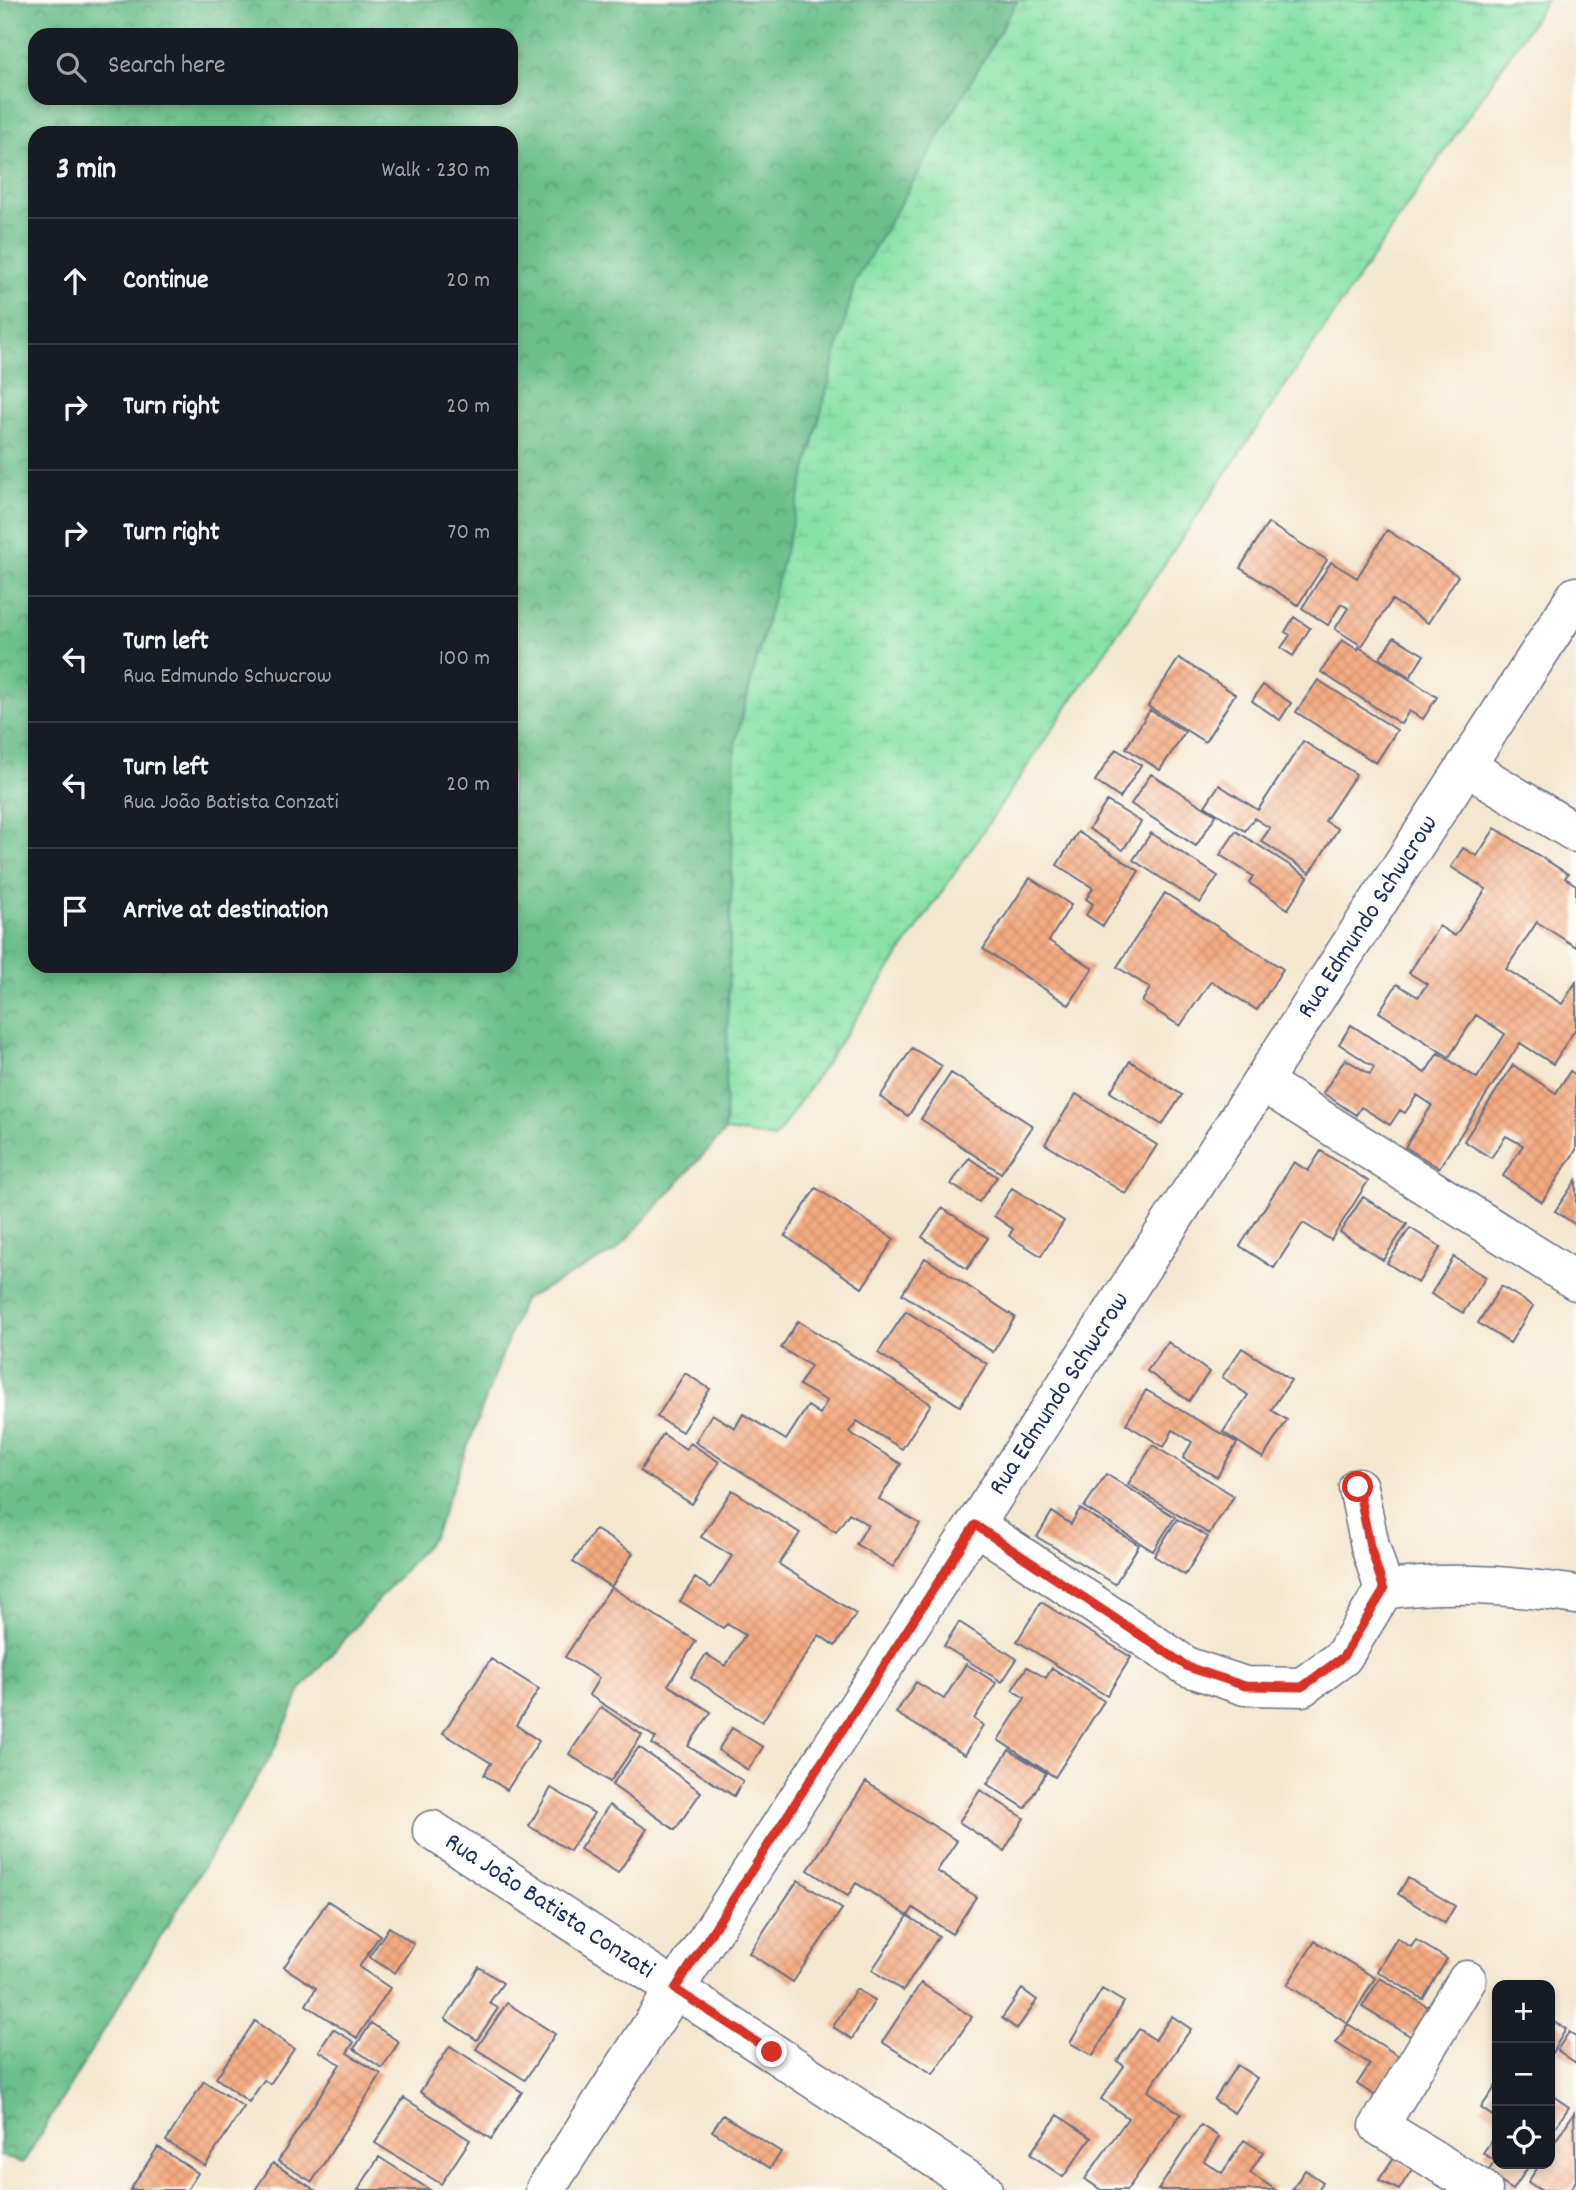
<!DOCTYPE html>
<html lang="en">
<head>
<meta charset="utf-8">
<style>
  body { margin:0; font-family:Dekko,sans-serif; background:#242831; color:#f1f3f6 }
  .controls { position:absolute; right:21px; bottom:21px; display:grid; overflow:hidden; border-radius:14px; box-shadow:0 4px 10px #0003 }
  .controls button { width:63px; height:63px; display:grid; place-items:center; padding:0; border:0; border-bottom:2px solid #363941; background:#171b24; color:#f1f3f6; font:35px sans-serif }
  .stop { position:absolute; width:21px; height:21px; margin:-16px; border:5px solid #d93025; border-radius:50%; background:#fff }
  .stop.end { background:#d93025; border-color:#fff; box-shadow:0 2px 7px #0008 }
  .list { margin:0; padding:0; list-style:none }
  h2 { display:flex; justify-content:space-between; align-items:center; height:91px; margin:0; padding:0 28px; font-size:30px }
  h2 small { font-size:23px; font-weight:400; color:#9ea1a6 }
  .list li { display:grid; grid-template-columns:46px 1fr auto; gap:21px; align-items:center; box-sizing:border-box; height:126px; padding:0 28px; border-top:2px solid #363941 }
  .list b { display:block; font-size:26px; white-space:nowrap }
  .list p { margin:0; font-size:23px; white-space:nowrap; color:#9ea1a6 }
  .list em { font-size:23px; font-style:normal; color:#9ea1a6 }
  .icon { flex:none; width:38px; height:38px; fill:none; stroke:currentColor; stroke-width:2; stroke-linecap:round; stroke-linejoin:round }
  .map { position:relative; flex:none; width:1576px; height:2190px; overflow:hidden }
  .search { position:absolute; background:#171b24; box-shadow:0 4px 10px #0003; left:28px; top:28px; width:490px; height:77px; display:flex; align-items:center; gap:18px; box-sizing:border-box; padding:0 24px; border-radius:21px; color:#9ea1a6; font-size:26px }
  .panel { position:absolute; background:#171b24; box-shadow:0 4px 10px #0003; left:28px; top:126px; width:490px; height:847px; border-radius:21px }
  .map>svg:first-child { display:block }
  .forest { fill:url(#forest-crowns); stroke:#447775; stroke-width:2; fill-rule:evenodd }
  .wetland { fill:url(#wetland-marsh); stroke:#508882; stroke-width:2 }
  .building { fill:url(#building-cross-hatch) }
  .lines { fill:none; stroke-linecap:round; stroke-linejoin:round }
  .minor-casing { stroke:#676f86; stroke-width:41 }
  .minor { stroke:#fff; stroke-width:38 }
  .route { stroke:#d93025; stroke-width:9 }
  .labels { text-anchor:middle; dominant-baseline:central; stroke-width:7; stroke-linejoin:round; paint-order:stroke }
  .street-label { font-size:26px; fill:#1b2f5e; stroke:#fdfcf7 }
</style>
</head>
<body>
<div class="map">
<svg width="1576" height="2190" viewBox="0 0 1576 2190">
  <defs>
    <pattern id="forest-crowns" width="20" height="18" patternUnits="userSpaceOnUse" patternTransform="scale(1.75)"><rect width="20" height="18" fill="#6cbf8c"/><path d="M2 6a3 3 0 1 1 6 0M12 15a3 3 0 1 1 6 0" fill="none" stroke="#589c76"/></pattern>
    <pattern id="wetland-marsh" width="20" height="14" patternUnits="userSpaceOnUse" patternTransform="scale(1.75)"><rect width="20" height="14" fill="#86e1a7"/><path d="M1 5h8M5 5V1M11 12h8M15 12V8" fill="none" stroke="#73c192"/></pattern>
    <pattern id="building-cross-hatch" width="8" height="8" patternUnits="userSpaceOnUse" patternTransform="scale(1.75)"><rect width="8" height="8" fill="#f4ab81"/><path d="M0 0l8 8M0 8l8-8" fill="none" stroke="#d19372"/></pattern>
  </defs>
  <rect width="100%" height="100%" fill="#fdfcf7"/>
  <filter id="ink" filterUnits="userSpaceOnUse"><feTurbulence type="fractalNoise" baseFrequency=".0143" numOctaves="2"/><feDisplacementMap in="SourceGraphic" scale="14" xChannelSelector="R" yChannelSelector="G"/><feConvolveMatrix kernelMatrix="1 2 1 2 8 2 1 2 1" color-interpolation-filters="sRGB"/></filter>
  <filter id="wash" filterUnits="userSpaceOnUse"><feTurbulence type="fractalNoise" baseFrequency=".00686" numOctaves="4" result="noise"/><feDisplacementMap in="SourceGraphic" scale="28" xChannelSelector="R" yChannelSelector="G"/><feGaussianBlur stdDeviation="1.57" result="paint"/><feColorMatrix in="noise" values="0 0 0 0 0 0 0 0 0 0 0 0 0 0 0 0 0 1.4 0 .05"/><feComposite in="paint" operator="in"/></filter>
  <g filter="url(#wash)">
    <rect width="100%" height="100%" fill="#f4e7d0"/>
    <path class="forest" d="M0,0h1018l-163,282 -120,462 -10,387 -109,120 -93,49 -89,236 -132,152 -30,66 -249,409 -23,-7zM35,35h476v63h-476zM35,133h476v833h-476z"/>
    <path class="wetland" d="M1018,0h529l-772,1138 -50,-7 10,-387 120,-462z"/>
    <g id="blocks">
      <path class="building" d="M1268,523l59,37 -29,45 -58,-37z
        M1387,530l71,46 -30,47 -36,-23 -30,46 -27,-17 13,-21 -7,-4 -13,21 -26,-17 29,-46 26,16z
        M1294,617l16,11 -17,28 -12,-8 9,-13 -5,-3z
        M1394,637l30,18 -14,22 -30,-19z
        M1342,640l16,10 1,-3 78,50 -14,22 -14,-8 -8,13 -80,-52z
        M1179,658l56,36 -30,48 -57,-36z
        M1318,680l79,50 -21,33 -80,-51z
        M1263,685l28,18 -11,17 -28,-19z
        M1150,710l35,22 -25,38 -34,-22z
        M1303,741l53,33 -31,47 13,8 -28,44 -49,-32 9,-13 -16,-10 -9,13 -40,-25 14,-21 39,25z
        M1116,749l25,16 -21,33 -25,-17z
        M1151,774l65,41 -20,31 -65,-42z
        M1107,801l34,21 -18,28 -34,-21z
        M1495,828l73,46 -3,4 11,7v62l-39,-25 -31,47 56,35 14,-22v46l-23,36 -33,-21 -81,125 -34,-21 27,-42 -15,-10 -12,18 -5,-3 -10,15 -29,-18 -5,8 -33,-22 22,-34 25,15 4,-7 -35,-23 12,-19 74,48 13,-20 39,25 28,-44 -29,-19 -27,42 -70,-45 18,-28 21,13 9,-13 -18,-11 30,-47 16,10 31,-47 -35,-22 12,-19 14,8z
        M1236,831l72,46 -20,32 -39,-26 4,-7 -33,-21z
        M1078,832l61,39 -36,55 -17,-11 7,-11 -7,-5 7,-11 -36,-23z
        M1151,833l67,43 -18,27 -67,-43z
        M1030,878l41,27 -22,36 44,27 -24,37 -86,-56z
        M1165,893l118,76 -26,41 -46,-29 -31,45 -38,-24 8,-14 -33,-21z
        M912,1048l30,18 -34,50 -28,-19z
        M1130,1061l52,34 -20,30 -52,-33z
        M1513,1065l43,28 14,-22 6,4v75l-34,52 -39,-26 20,-31 -17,-9 -15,22 -27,-17z
        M951,1073l82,53 -32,47 -80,-54z
        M1076,1094l81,51 -31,49 -81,-50z
        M1321,1151l47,30 -37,59 -28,-17 -29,45 -34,-22 54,-84 14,9z
        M969,1158l28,19 -18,25 -28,-18z
        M1576,1180v45l-21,-14z
        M816,1188l78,51 -32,49 -77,-52z
        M1012,1188l52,33 -23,35 -32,-20 4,-7 -19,-13z
        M1363,1197l44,27 -24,36 -43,-28z
        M942,1208l46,30 -21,31 -45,-32z
        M1410,1228l31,19 -23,36 -31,-20z
        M1454,1257l32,20 -23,36 -32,-19z
        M925,1258l90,59 -22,35 -91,-58z
        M1501,1286l32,20 -23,37 -32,-20z
        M906,1311l81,53 -27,42 -82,-53z
        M798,1321l133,83 -29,45 -45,-28 -8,11 52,32 -22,35 41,25 -27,43 -37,-23 12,-19 -19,-12 -13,19 -141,-90 17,-28 23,14 8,-14 43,26 22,-34 12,8 7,-13 -28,-16 12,-19 -30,-18z
        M1168,1342l41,30 -20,29 -42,-30z
        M1242,1348l49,32 -20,30 16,10 -24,38 -40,-26 25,-37 -26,-18z
        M685,1373l25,16 -28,43 -25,-15z
        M1146,1390l91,53 -20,34 -34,-19 9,-16 -19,-12 -9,17 -38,-23z
        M663,1434l23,15 4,-6 29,19 -27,42 -52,-33z
        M1153,1445l81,51 -25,38 -81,-50z
        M1106,1474l69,43 -22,34 -69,-44z
        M732,1490l68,43 -21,31 77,50 -21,32 -16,-11 -57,87 -71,-45 15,-23 19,12 20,-31 -18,-11 -4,4 -43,-27 15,-23 16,10 21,-32 -31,-19z
        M1080,1509l59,36 -24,39 -78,-47 15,-25 19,12z
        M1177,1519l31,18 -23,38 -31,-19z
        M595,1529l38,24 -22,34 -38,-25z
        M611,1587l85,54 -28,44 43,27 -23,34 55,35 -9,15 -82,-52 4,-6 -67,-43 10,-17 -34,-21z
        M1041,1602l90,55 -24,39 -90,-55z
        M959,1622l58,37 -15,23 -58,-36z
        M491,1659l48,30 -23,36 23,16 -32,49 -23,-15 7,-12 -48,-30z
        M966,1664l30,19 -22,36 9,6 -18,30 -69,-42 20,-31 28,17z
        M1027,1667l19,11 6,-10 52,33 -49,76 -57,-37 27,-42 -13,-8z
        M601,1707l41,28 -32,47 -41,-28z
        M732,1728l31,19 -15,23 -30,-20z
        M639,1747l62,45 -26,38 -63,-45z
        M1009,1750l37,23 -21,35 -38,-24z
        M866,1782l91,59 -20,30 39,26 -24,37 -39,-26 -5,8 -52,-33 -8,13 -40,-26z
        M551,1788l43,25 -24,38 -41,-25z
        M980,1790l44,28 -20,33 -45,-29z
        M609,1805l38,24 -29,44 -38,-24z
        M1408,1878l47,28 -10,17 -47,-29z
        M798,1880l44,29 -49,73 -44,-29z
        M328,1901l52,34 -21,32 31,21 -33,50 -51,-33 10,-17 -32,-21z
        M908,1916l31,20 -36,55 -31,-21z
        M389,1927l25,17 -19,29 -26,-16z
        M1397,1938l14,9 5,-7 31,19 -24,40 -46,-28z
        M1315,1941l60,37 -27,45 -61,-38z
        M479,1967l24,16 -14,20 9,5 -21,32 -32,-21z
        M1380,1978l53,32 -18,29 -53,-32z
        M921,1983l51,34 -39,57 -51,-32z
        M856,1989l19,11 -23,39 -19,-12z
        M1022,1989l15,11 -20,29 -15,-11z
        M1102,1989l22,13 -31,54 -23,-13z
        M507,2003l48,31 -30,46 -49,-31z
        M1172,2016l19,13 -43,62 33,23 -54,76h-26l-16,-11 43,-61 -27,-19 23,-33 -7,-5 22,-32 16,11z
        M1550,2020l16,9 -16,27z
        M255,2021l39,28 -24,35 -6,-4 -15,22 -33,-24z
        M371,2023l28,19 -17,26 -28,-19z
        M1348,2024l54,34 -25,39 -20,-13 13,-20 -34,-21z
        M333,2029l21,13 -7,11 34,21 -69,108 -34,-21 62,-97 -21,-13z
        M1569,2032l7,4v27l-19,-13z
        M450,2046l72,46 -31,47 -71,-47z
        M1237,2065l20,13 -23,35 -20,-13z
        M204,2081l40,26 -39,59 -39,-25z
        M1497,2084v35l-16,-11z
        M1550,2094l19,13 -19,28z
        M404,2098l66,42 -29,44 -66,-41z
        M1574,2113l2,68 -6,9h-30l-12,-8 12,-18h10v-15z
        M723,2115l58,37 -11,16 -58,-37z
        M1058,2115l33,23 -28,39 -33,-23z
        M1201,2125l18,12 -15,24 18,12 22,-33 19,12 -13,21 26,17h-118z
        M1497,2132v32h33l-17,26 -26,-17 8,-12 -12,-8z
        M158,2147l40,26 -11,17h-57z
        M379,2157l51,33h-72z
        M1394,2157l18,12 -13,21 -20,-10z
        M273,2163l42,27h-60z
        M1305,2170l18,12 -5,8h-26z"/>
    </g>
  </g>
  <g filter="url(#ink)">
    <use href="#blocks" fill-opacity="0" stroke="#676f86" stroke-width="2"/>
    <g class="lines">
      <defs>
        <g id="minor">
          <path d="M1466,766l110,67"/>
          <path d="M1262,1082l314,199"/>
          <path d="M1358,1487l12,59 14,44"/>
          <path d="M975,1525l213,142 57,19 57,1 41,-30 41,-67c64,-10 129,-5 192,5"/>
          <path id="s1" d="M432,1830l551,360"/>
          <path d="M1467,1980l-88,146 104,64"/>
          <path id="s2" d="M545,2190l1031,-1594"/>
        </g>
      </defs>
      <use href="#minor" class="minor-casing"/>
      <use href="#minor" class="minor"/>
    </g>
  </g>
  <g class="lines" filter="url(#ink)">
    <path class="route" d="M772,2052l-97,-63 300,-464 213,142 57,19 57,1 41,-30 41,-67 -14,-44 -12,-59"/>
  </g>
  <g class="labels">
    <g class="street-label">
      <text stroke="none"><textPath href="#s2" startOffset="1516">Rua Edmundo Schwcrow</textPath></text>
      <text stroke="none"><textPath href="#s2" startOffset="948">Rua Edmundo Schwcrow</textPath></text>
      <text stroke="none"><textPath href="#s1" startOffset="140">Rua João Batista Conzati</textPath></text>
    </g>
  </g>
</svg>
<div class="controls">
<button>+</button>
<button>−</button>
<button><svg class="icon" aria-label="locate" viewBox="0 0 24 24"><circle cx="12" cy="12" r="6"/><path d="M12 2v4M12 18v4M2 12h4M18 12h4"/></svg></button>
</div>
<div class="stop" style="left:1358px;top:1487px"></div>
<div class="stop end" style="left:772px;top:2052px"></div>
<div class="search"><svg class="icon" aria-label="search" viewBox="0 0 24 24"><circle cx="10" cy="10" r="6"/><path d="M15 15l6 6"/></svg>Search here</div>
<section class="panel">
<h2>3 min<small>Walk · 230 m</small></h2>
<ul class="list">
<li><svg class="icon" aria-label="ahead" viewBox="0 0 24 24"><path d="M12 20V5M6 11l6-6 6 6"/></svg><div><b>Continue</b></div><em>20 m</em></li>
<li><svg class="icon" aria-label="right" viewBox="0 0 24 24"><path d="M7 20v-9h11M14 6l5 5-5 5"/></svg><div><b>Turn right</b></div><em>20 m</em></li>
<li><svg class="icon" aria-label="right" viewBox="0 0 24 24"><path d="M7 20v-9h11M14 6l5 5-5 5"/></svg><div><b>Turn right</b></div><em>70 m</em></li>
<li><svg class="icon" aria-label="left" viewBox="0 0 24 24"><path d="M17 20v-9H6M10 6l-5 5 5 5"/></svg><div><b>Turn left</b><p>Rua Edmundo Schwcrow</p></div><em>100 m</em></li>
<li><svg class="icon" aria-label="left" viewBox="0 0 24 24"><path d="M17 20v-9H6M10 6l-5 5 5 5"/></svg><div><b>Turn left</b><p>Rua João Batista Conzati</p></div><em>20 m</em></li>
<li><svg class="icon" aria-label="arrive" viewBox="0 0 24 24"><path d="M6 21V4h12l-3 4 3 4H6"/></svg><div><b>Arrive at destination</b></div></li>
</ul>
</section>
</div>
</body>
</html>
